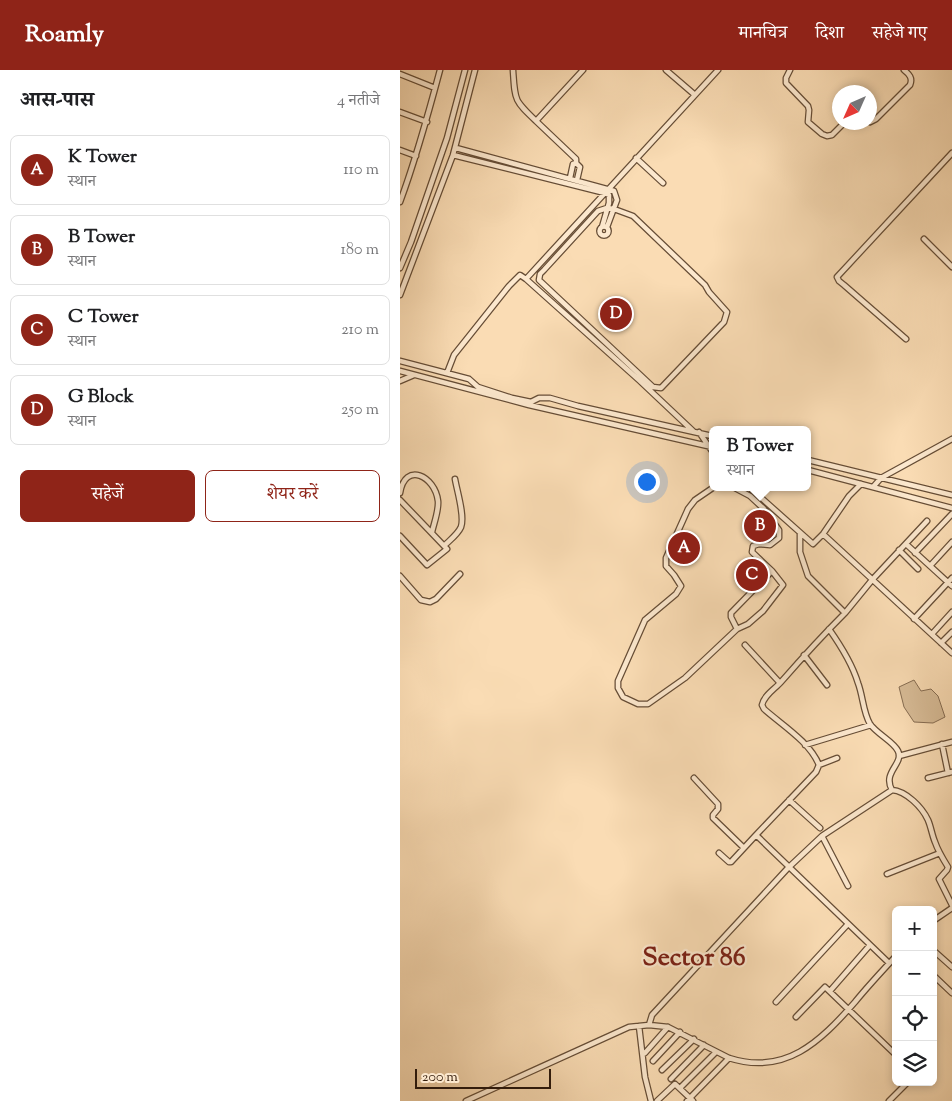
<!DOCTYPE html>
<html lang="hi">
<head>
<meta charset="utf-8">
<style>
  body { margin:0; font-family:"Sorts Mill Goudy","Noto Serif Devanagari",serif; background:#f6f6f6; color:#202124 }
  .controls { position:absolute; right:15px; bottom:15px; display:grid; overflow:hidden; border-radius:8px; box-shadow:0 2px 8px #0003 }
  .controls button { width:45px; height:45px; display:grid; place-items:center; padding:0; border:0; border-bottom:1px solid #e0e0e0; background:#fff; color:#202124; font:25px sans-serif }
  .compass { position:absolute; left:432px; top:15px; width:45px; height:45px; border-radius:50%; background:#fff; box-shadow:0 2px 8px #0003; rotate:225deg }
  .scale { position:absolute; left:15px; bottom:12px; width:136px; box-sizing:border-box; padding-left:5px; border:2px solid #341d0c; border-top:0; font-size:14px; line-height:18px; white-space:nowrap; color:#341d0c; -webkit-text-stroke:4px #fce8ce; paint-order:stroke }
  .you { position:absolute; left:246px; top:411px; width:18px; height:18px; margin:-12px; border:4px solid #fff; border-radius:50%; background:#1a73e8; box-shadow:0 0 0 8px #1a73e833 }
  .badge { display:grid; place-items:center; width:32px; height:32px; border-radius:50%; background:#8f2418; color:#fff; font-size:16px; font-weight:700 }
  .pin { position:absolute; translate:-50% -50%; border:2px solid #fff; box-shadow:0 1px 5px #0006 }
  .popup { position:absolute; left:309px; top:356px; width:102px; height:65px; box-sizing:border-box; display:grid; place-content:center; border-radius:8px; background:#fff; filter:drop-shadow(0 1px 4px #0005); font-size:16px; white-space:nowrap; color:#757577 }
  .popup b { font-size:19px; color:#202124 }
  .popup::after { content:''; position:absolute; left:50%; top:100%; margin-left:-10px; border:10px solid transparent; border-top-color:#fff }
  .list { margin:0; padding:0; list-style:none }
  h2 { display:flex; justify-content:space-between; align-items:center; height:65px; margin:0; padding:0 20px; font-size:21px }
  h2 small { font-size:16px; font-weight:400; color:#757577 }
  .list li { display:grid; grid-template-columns:32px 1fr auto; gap:15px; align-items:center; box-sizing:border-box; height:70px; margin:0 10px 10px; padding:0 10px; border:1px solid #e0e0e0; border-radius:8px }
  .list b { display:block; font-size:19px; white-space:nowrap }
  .list p { margin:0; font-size:16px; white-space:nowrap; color:#757577 }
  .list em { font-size:16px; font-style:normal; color:#757577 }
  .actions { display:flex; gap:10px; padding:15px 20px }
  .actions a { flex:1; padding:11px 0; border:1px solid #8f2418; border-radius:8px; text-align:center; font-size:18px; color:#8f2418 }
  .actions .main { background:#8f2418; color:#fff }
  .icon { flex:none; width:28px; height:28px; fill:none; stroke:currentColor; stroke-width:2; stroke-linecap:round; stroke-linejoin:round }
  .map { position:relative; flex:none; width:552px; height:1031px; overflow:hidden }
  header { display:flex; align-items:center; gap:30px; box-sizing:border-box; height:70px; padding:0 25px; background:#8f2418; color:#fff }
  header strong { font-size:24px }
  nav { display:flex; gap:28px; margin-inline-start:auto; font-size:18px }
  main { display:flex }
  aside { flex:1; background:#fff }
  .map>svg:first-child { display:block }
  .green { fill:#d8bc97; stroke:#866c52 }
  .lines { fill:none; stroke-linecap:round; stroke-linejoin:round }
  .minor-casing { stroke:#664d36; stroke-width:7 }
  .minor { stroke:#fce8ce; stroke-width:4.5 }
  .labels { text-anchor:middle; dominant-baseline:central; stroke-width:4.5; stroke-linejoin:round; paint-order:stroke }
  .district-label { font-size:26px; font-weight:bold; fill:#7a1f14; stroke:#fce8ce }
</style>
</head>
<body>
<header>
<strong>Roamly</strong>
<nav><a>मानचित्र</a><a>दिशा</a><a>सहेजे गए</a></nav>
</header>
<main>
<aside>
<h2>आस-पास<small>4 नतीजे</small></h2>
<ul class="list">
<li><span class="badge">A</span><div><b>K Tower</b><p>स्थान</p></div><em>110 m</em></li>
<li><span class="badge">B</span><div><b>B Tower</b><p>स्थान</p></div><em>180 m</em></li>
<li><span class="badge">C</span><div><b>C Tower</b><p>स्थान</p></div><em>210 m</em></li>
<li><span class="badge">D</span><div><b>G Block</b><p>स्थान</p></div><em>250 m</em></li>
</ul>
<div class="actions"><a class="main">सहेजें</a><a>शेयर करें</a></div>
</aside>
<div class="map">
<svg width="552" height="1031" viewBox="0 0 552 1031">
  <rect width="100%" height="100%" fill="#fadcb4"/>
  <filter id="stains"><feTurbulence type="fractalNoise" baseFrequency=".004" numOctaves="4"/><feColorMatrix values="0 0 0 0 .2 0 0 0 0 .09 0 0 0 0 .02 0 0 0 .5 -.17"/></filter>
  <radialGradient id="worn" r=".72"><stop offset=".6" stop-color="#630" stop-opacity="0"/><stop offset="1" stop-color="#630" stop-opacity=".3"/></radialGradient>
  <path class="green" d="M514,610l7,11 10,-2 7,7 7,21 -12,6 -19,-1 -10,-15 -5,-20z"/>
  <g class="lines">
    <defs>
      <path id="minor" d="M113,0c2,31 1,30 23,51
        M266,0l29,25
        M390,0l-4,8v5l22,23 1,4 -1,12 14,12 5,2 5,-1 13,-13
        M0,4l35,14
        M0,42l27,10
        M470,52l6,-3 34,-34c3,-7 -1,-11 -6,-15
        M56,78l158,43 3,9 -10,27
        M0,80l16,6
        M53,85l152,38 4,2v8l-7,24
        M236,88l27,25
        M176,93l4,4 -3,13
        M170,108l3,-14 3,-1v-4l-40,-38 47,-51
        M0,132c16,-43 28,-87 40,-132
        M207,138l7,1 19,7 72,69 4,7 18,20 -3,10 -63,66 -8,-1 -114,-107 1,-6 4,-4 54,-59z
        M199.5 161a4.5 4.5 0 1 1 9 0a4.5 4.5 0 1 1-9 0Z
        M524,169l28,28
        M0,198l11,-26 36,-104 18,-68
        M0,225l53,-140 22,-85
        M506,269l-62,-54 -5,-4 -2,-4 115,-124
        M0,291l69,18 9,8 34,11 19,4 8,-4h11l28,8 134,30
        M0,301l129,34 183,42
        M47,303l7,-18 55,-69 11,-11 6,4
        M0,311l14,-6
        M293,361l-53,-50 -114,-102 192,-209
        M299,362l13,19
        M408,390l144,35
        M408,400l144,38
        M314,417l-19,13 -7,9 -22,49v8l8,9 7,11 -5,8 -31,26 -27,61v7l5,9 15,7h10l37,-26 52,-49 11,-5 15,-13 20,-26 -11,-14 -20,-19 1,-6 6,-2 11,1 9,-7v-8l-15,-21 -14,-13 -17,-9
        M349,417l64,57 10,-10 26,-38 12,-12
        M473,417l8,-9 71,-39
        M0,423c5,-32 35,-17 38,8 1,9 -4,22 -6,31
        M0,430l47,49 -20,16 -27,-29
        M400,464v18l8,24 37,37 27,-33 55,-59
        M423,464l129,119
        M506,474l46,42
        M45,475c5,-5 13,-11 16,-18 4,-11 -4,-36 -6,-48
        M499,480l19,19
        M515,483l37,-39
        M530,496l22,-24
        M0,506l21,24 9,2 6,-3 24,-25
        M445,543c-22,22 -43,45 -64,69 -6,7 -17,13 -19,23l2,4c18,16 46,33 55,56l-3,7 -60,63 133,128
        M514,549l38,-41
        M337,559l-6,-12v-4l41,-42
        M429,559c12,17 23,34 29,54 5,13 5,29 12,41 7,10 24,18 28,27 6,13 -16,21 -6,39
        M532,564l20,-22
        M541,573l11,-11
        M345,575l35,38
        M404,585l23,30
        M542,674l6,29
        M405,675l66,-20
        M499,686l53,-14
        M419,695l18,-7
        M294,708l24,26v5l-5,6v3l31,30
        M528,708l24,-6
        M389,730l31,28
        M422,766l26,50
        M319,783l10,9h2l25,-27
        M487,804l53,-21
        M533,851l19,-13
        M533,880l19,17
        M533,905l19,18
        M430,921l40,-46
        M376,932l72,-78
        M396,947l29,-30 71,68
        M249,955l3,-10 136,-147 34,-32 70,-46c14,1 30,17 36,30 3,7 4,15 7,22 3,9 8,17 13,25l-1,3 -8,9 13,26
        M239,956l6,51 6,24
        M245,983l23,-26
        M253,991l27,-29
        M262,1000l32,-31
        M271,1009l33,-34
        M280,1018l36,-36
        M66,1031l163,-74 20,-2 19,2 61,31c56,18 91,-16 126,-56 13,-16 27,-31 41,-46
        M257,1031l18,-17 18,17
        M287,1031l42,-43
        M489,1031l19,-19"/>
    </defs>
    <use href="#minor" class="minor-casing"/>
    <use href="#minor" class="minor"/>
  </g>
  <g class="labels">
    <g class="district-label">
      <text x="294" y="888">Sector 86</text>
    </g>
  </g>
  <rect width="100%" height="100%" filter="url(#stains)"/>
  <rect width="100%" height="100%" fill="url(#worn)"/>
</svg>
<div class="controls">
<button>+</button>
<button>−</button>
<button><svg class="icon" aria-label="locate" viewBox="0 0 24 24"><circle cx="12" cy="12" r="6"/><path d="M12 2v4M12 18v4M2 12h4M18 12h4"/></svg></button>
<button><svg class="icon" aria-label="layers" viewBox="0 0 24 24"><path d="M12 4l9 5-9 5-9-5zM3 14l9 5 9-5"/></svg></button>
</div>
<svg class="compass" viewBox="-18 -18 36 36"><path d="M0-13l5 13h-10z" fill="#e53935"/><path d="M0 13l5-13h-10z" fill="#757577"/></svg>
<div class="scale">200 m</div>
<div class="you"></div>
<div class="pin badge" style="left:284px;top:478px">A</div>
<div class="pin badge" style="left:360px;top:456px">B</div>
<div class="popup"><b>B Tower</b>स्थान</div>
<div class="pin badge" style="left:352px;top:505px">C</div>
<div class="pin badge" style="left:216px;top:244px">D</div>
</div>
</main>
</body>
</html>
